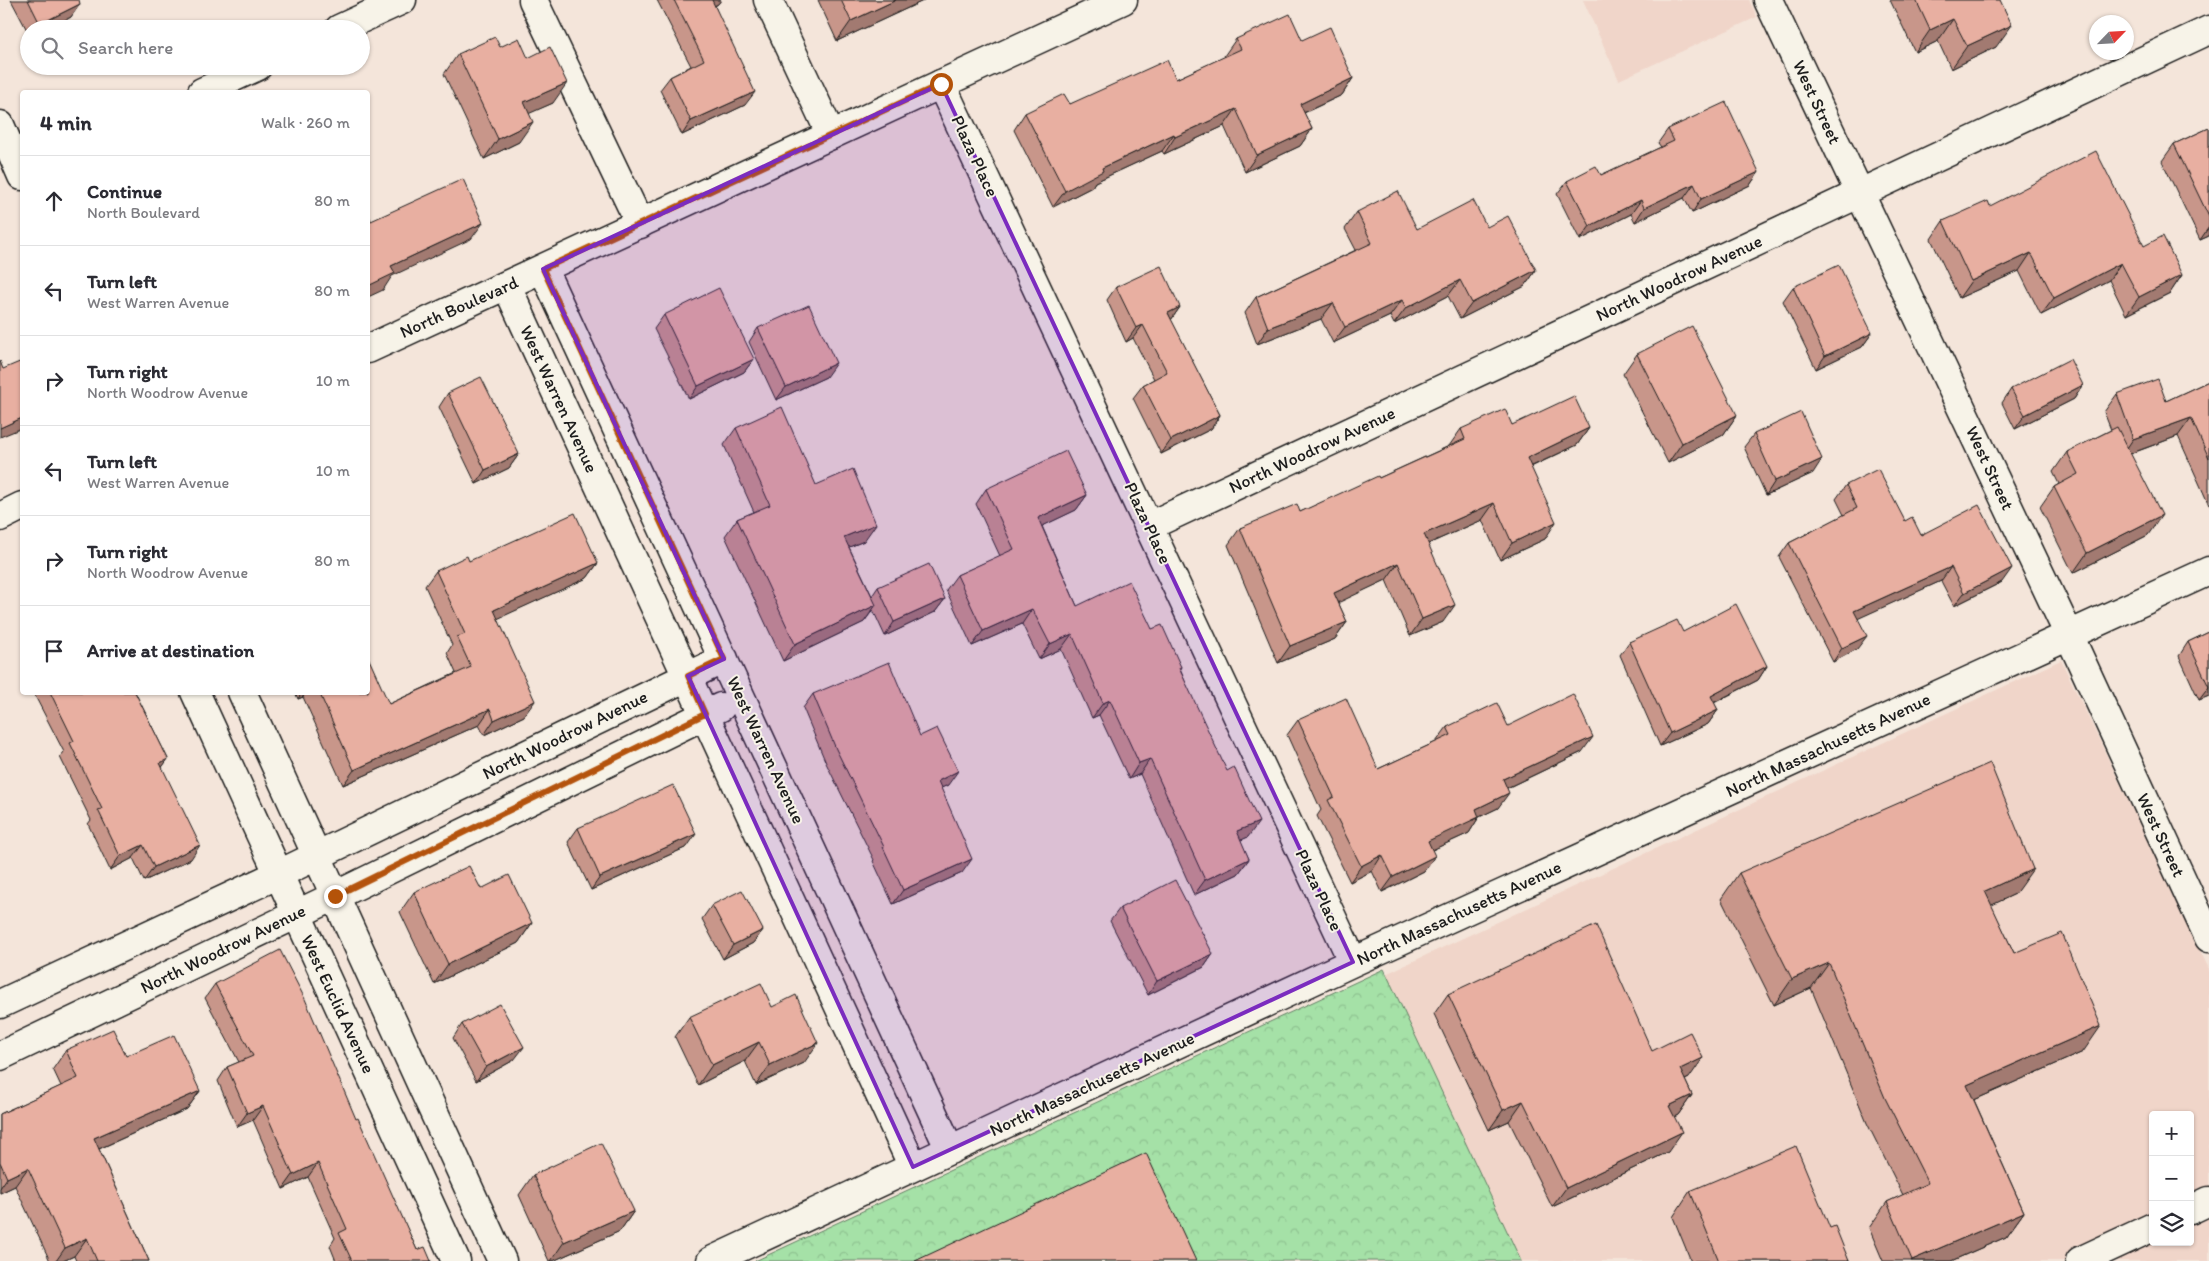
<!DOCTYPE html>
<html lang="en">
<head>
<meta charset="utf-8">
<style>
  body { margin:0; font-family:Itim,sans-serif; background:#f2f2f3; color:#2b2b33 }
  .controls { position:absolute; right:15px; bottom:15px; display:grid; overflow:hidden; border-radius:5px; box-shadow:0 1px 4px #0004 }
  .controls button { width:45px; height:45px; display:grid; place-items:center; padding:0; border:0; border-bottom:1px solid #e1e1e2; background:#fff; color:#2b2b33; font:25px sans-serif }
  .compass { position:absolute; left:2089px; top:15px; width:45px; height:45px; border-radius:50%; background:#fff; box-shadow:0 1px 4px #0004; rotate:65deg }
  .stop { position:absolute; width:15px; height:15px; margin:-11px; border:4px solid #b45309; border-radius:50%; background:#fff }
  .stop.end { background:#b45309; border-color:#fff; box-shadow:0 1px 5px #0008 }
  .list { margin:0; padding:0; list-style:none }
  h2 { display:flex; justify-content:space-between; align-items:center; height:65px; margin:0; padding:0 20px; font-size:21px }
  h2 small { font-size:16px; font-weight:400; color:#7c7c81 }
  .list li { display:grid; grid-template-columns:32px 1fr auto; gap:15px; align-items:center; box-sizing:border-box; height:90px; padding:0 20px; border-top:1px solid #e1e1e2 }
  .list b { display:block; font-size:19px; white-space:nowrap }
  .list p { margin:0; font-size:16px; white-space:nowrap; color:#7c7c81 }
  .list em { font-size:16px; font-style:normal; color:#7c7c81 }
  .icon { flex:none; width:28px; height:28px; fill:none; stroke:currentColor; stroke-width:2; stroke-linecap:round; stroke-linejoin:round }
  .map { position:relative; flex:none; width:2209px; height:1261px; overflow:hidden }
  .search { position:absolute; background:#fff; box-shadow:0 1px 4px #0004; left:20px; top:20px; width:350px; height:55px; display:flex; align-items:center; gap:12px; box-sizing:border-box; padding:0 18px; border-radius:28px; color:#7c7c81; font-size:19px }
  .panel { position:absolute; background:#fff; box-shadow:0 1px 4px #0004; left:20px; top:90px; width:350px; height:605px; border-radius:5px }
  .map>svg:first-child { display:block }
  .built { fill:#f0d5c9; fill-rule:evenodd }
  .park { fill:url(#park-crowns); stroke:#607e62 }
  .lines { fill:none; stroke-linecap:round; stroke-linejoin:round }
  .minor-casing { stroke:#1c1c1c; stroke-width:31 }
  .tertiary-casing { stroke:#1c1c1c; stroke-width:31 }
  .minor { stroke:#f7f3e8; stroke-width:28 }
  .tertiary { stroke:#f7f3e8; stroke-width:28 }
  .wall { fill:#c8968a; stroke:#1c1c1c }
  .shaded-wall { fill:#a27a71; stroke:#1c1c1c }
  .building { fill:#e8afa1; stroke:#1c1c1c }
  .route { stroke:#b45309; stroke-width:6 }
  .marked { fill:#7b2cbf; fill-opacity:0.2; stroke:#7b2cbf; stroke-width:4; stroke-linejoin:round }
  .labels { text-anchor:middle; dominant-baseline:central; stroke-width:4; stroke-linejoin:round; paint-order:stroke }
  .street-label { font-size:18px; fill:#1c1c1c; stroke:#f7f3e8 }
</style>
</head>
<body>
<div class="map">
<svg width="2209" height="1261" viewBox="0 0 2209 1261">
  <defs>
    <pattern id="park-crowns" width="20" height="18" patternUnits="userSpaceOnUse" patternTransform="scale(1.25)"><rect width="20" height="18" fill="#a5e1a7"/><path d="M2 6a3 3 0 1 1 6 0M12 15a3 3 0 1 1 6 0" fill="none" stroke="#8dc08f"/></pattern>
  </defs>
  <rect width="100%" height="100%" fill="#f4e5da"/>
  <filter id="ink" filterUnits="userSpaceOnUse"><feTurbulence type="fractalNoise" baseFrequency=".02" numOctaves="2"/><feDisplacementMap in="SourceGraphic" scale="10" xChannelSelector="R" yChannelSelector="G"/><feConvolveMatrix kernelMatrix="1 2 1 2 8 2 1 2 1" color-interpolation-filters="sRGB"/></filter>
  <g filter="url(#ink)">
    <path class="built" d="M1583,0h166l8,17 -138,63z
      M2061,660l148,309v292h-1441zM2153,1115h37v127h-37z"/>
    <path class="park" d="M1384,969l137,292h-766z"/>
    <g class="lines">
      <defs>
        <path id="minor" d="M533,0l107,224
          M768,0l63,135
          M1768,0l301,635 140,303
          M339,29l63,-29
          M941,84l412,878
          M202,92l56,-26
          M0,125l22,51
          M543,269l407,881
          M507,286l406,881
          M1149,526l1060,-496
          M195,692l261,569
          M242,692l260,569
          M0,1004l279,-130 445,-215
          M0,1056l335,-160 386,-189
          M2190,1210l19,-9
          M711,1261l642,-299 856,-391
          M2080,1261l73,-34"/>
        <path id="tertiary" d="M368,349l755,-349
          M0,517l22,-11"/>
      </defs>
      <use href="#minor" class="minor-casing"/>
      <use href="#tertiary" class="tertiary-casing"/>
      <use href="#minor" class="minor"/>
      <use href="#tertiary" class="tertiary"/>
    </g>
    <path class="wall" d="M11,0h68l-8,17 -23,12h-19v5z
      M657,0h64l-3,4 -3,2 30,99 -63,30 -22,-45 10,-13 21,-11z
      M818,0h107l-88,41z
      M1890,0h110l-4,47 -45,22 -13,-28 -23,11z
      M1236,39l66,1 51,38 -11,17 -38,18 8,16 -12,17 -55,26 -21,-46 -60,28 -2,-3 -67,31 -3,5 -39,20 -39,-77 11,-17 45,-9 106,-25 49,-22 -1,-1z
      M458,54l70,4 25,45 -24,10 -10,29 -35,17 -40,-85z
      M2209,128v108l-9,4 -38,-79 12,-17z
      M1668,129l91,43 -9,13 -58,28 -8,-15 -49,24 -4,-8 -51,26 -23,-46 10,-13 34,-6 60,-28 -3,-4z
      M1990,206l154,40 38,29 -12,18 -44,22 -17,-35 -68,35 -22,-44 -60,27 -28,-59 12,-18z
      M1357,212l60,17 70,-2 49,43 -11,16 -65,33 -12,-23 -54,28 -4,-8 -57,27 -12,-24 -64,25 -12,-31 11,-16 100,-47 -11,-21z
      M1116,287l64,20 -9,13 49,95 -9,14 -50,25 -28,-56 10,-13 11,-6 -21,-41 -7,4 -19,-42z
      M1793,287l79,46 -10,14 -46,22 -33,-68z
      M664,315l90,44 -10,13 -55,27 -35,-70z
      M758,328l68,49 -50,23 -27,-58z
      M1637,354l100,61 -14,20 -55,28 -45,-89z
      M2209,381v124l-31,-69 -48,18 18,81 -75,38 -33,-66 14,-20 5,-3 -6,-12 14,-20 44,-22 -7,-18 13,-18 49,7z
      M2083,385l-9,14 -59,30 -13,-26 9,-14z
      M448,393l71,61 -10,14 -33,16 -37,-77z
      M1512,425l77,3 -12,17 -46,22 14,72 -45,21 -18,-40 -54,24 15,78 -33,14 -24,-56 -48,22 9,20 -12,17 -57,24 -50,-118 12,-17 60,-16 79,-34 70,-32 12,-17z
      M736,428l80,57 48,56 -15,6 23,49 6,-9 67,12 -10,13 -50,24 -12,-26 -9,12 -81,39 -58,-125 12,-17 17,-7 -30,-67z
      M1754,434l59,39 -47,22 -22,-48z
      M1846,485l59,36 16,14 81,47 -48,24 -13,-25 -83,37 -1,31 -24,13 -54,-105 10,-14 55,-28 -8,-16z
      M986,489l101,6 -11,15 -34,16 35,80 75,23 29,38 -1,2 68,168 -8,3 9,19 -11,15 -44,21 -54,-121 -11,5 -30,-64 -7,3 -31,-69 -22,10 -17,-35 -50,22 -26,-56 11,-15 43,-19 -24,-52z
      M469,561l129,2 -11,15 -89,40 26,98 -40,19 -5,-10 -136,60 -40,-88 -5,2 -3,-7h73l21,12 67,-31 -9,-20 5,-8 -27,-59 11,-15z
      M1683,632l84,34 -9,14 -44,23 4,7 -10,14 -48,22 -40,-91 9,-13z
      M2209,632v64l-10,4 -20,-44 9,-14z
      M33,692h102l33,67 -6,8 29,92 -47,22 -11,-23 -23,12 -22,-46 3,-4 -31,-63 4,-5z
      M813,694l107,42 28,49 -7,3 21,85 -69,31 -20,-43 1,-1 -48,-97 -23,-55z
      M1298,720l80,49 58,-27 11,-15 61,-1 74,26 -75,36 -9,20 -19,9 -10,16 -37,17 -8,21 -42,21 -10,-21 -22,11 -33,-66 4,-6 -34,-75z
      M578,828l109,19 -96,43 -23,-48z
      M1739,873l276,21 -24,11 23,48 69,99 -109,48 50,112 -18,25 -55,24h-68l-14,-33 18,-26 16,-7 -36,-72 -56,-135 -37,17 -53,-106z
      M414,892l118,31 -14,20 -84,41 -34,-72z
      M712,905l51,25 -10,13 -30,16 -21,-40z
      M1120,908l93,46 -9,13 -56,28 -38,-74z
      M215,984l141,135 61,131 14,11h-95l-6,-15 5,-8 -27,-61 -25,12 -30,-69 -16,7 -19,-46 9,-14 12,-5 -34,-64z
      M1448,994l204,57 37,27 -4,2 7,15 -14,20 -4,2 -6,35 -116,55 -43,-86 -20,9 -55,-116z
      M772,1007l32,56 -48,22 -11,-24 -47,24 -23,-48 14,-20z
      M462,1024l52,36 -38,21 -23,-43z
      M66,1050l60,6 74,35 -13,18 -88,40 50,112h-73l-2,-5 -11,5h-13l-35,-75 -15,7v-79l61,-28 -8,-17z
      M533,1175l101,36 -14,20 -67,30h-4l-30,-66z
      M1690,1191l140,37 19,33h-158l-18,-44z"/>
    <path class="shaded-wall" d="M711,0h10l-3,4 -16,8z
      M896,0h29l-88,41 14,-20z
      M80,4l-9,13 -23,12h-11l3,-5z
      M1953,19l-15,22 -23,11 15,-22z
      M2012,25l-16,22 -45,22 16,-23z
      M1353,78l-11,17 -54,25 12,-16z
      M567,83l-14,20 -43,19 14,-20z
      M755,92l-10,13 -63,30 9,-14z
      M1236,109l-12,17 -60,28 11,-17z
      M533,122l-14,20 -35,17 14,-20z
      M1312,129l-12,17 -55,26 12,-17z
      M1174,134l-12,17 -67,31 -3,5 -39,20 12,-16 37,-23z
      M1759,172l-9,13 -58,28 9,-14z
      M1694,184l-10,14 -49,24 9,-14z
      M1641,200l-10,14 -51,26 10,-14z
      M483,223l-12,16 -79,37 -9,14 -15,7v-11l23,-20z
      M2209,227v9l-9,4z
      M2031,253l-12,18 -60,27 12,-17z
      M2121,263l-12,17 -68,35 13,-17z
      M1536,270l-11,16 -65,33 12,-16z
      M2182,275l-12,18 -44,22 13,-18z
      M1460,280l-12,16 -54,28 12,-16z
      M1402,300l-12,16 -57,27 12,-16z
      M1333,303l-12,16 -64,25 11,-16z
      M1180,307l-9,13 -3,-7z
      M1143,325l-10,13 -7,4 10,-14z
      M1872,333l-10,14 -46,22 9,-13z
      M754,359l-10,13 -55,27 9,-13z
      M836,363l-10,14 -50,23 10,-13z
      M2083,385l-9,14 -59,30 10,-14z
      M1220,415l-9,14 -50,25 10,-14z
      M1737,415l-14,20 -55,28 14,-20z
      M22,418v10l-22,9v-9z
      M2191,418l-13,18 -57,21 12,-18z
      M1589,428l-12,17 -62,29 12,-16z
      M519,454l-10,14 -33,16 9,-14z
      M1822,459l-9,14 -47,22 9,-14z
      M1087,495l-11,15 -48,23 10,-15z
      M1494,503l-12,17 -70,31 12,-17z
      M2162,515l-14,20 -75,38 14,-20z
      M1556,522l-11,17 -45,21 12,-17z
      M876,524l-12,17 -32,13 12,-17z
      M598,563l-11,15 -103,47 10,-15z
      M1398,563l-12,17 -63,30 11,-17z
      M1951,567l-10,14 -97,44 10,-14z
      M2012,568l-10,14 -48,24 10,-13z
      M945,599l-10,13 -50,24 9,-14z
      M876,605l-12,17 -81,39 12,-17z
      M1455,605l-12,17 -33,14 12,-17z
      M1032,609l-10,15 -50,22 11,-15z
      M1347,622l-12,17 -57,24 12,-17z
      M1072,634l-11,15 -22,10 11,-15z
      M1867,636l-10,13 -24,13 9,-14z
      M1767,666l-9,14 -57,29 10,-13z
      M2209,687v9l-10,4z
      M302,692h4l-3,5 -5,2z
      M1110,700l-11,15 -7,3 11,-15z
      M535,701l-11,15 -40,19 10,-15z
      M490,709l-11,16 -136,60 11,-15z
      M1718,710l-10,14 -48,22 10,-13z
      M1593,737l-11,15 -90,43 11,-16z
      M168,759l-10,14 2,-10z
      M1150,759l-10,15 -11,5 10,-16z
      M958,771l-10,14 -20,9 10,-13z
      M1509,793l-11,15 -25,12 6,-3 -10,16 -52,24 11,-16 48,-32z
      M1259,822l-11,15 -22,10 11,-16z
      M696,834l-9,13 -96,43 9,-13z
      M143,845l-10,13 -23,12 10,-14z
      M200,845l-9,14 -47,22 10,-14z
      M1382,855l-10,16 -22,11 11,-16z
      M1435,856l-11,15 -42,21 11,-15z
      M972,859l-10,14 -69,31 10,-14z
      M1249,859l-11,15 -44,21 11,-15z
      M2033,869l-18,25 -48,23 18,-26z
      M532,923l-14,20 -84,41 14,-20z
      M763,930l-10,13 -30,16 10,-14z
      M1213,954l-9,13 -56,28 9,-14z
      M1829,963l-18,25 -37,17 18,-26z
      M2101,1026l-18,26 -134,59 18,-26z
      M759,1042l-14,19 -47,24 14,-20z
      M818,1043l-14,20 -48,22 14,-20z
      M524,1047l-10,13 -38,21 10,-14z
      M1703,1058l-14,20 -23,11 14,-20z
      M200,1091l-13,18 -106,48 13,-19z
      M1692,1095l-14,20 -23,11 14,-20z
      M1523,1101l-14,20 -20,9 14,-20z
      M263,1106l-10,14 -16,7 10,-14z
      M1682,1132l-14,20 -116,55 14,-19z
      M318,1163l-10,14 -25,12 10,-14z
      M28,1168l-13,18 -15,7v-5l7,-10z
      M634,1211l-14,20 -67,30h-2l13,-19z
      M2024,1212l-18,25 -55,24h-40l1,-1z
      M87,1238l-13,18 -11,5h-7l9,-13z"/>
    <path class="building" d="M28,0h51l1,4 -40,20z
      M674,0h38l43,92 -64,29 -21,-44 34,-17z
      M841,0h55l-45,21z
      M1916,0h84l12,25 -45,21 -14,-27 -23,11z
      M1290,14l12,26 28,-13 23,51 -53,26 12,25 -55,26 -21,-46 -61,28 -1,-3 -72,34 1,3 -38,20 -40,-78 39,-19 6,10 97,-44 9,19 65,-30 -5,-10z
      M495,37l5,10 19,-9 9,20 22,-11 17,36 -43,19 9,20 -35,17 -40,-85z
      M1726,102l33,70 -58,27 -7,-15 -50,24 -3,-8 -51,26 -23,-45 29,-15 5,9 73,-34 -6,-12z
      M2209,128v89l-35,-73z
      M2096,151l48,95 19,-10 19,39 -43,22 -18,-34 -67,35 -23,-45 -60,28 -28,-60 45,-20 2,5z
      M463,179l20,44 -92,43 4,7 -27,13v-73l3,8z
      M1398,191l19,38 56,-29 14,27 21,-11 28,54 -64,33 -12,-23 -54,28 -4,-8 -57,27 -12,-24 -65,25 -12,-31 116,-54 -15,-31z
      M1839,265l33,68 -47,23 -32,-69z
      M1161,266l19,41 -12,6 52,102 -49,25 -28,-55 24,-13 -24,-47 -7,3 -20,-41z
      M719,288l35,71 -56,27 -34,-71z
      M809,305l27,58 -50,24 -28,-59z
      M1692,326l45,89 -55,28 -45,-89z
      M2070,359l13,26 -58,30 -14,-26z
      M0,361l3,8 19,-8v57l-22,10z
      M481,377l38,77 -34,16 -37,-77z
      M2158,379l8,22 43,-20v77l-18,-40 -58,21 -16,-45z
      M1574,396l15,32 -62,30 29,64 -44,21 -18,-40 -70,31 31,71 -33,14 -24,-56 -64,30 13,29 -57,24 -50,-118 57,-24 3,8 78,-36 1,2 86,-39 -4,-10 44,-20 7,16z
      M782,407l34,78 37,-16 23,55 -32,13 32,68 -81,39 -58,-125 33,-14 -34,-77z
      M1801,412l21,47 -47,22 -21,-47z
      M2117,427l45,88 -75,38 -33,-66 24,-13 -11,-22z
      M1066,451l21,44 -49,23 39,88 52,-25 23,48 10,-4 19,42 -2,1 48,103 7,-4 25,55 -22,9 12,28 -44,21 -55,-121 -11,4 -29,-63 -7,3 -31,-69 -22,10 -18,-35 -49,22 -26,-56 57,-26 -28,-60z
      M1878,469l27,52 7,-4 9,18 58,-30 33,63 -48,25 -13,-26 -97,44 13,25 -25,12 -53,-105 68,-35 -11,-23z
      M575,513l23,50 -104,47 41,91 -41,19 -4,-11 -136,61 -35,-78h49v-35l21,47 82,-37 -14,-30 8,-3 -29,-63 31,-15 2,5z
      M929,564l16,35 -51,23 -16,-35z
      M1736,604l31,62 -56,30 7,14 -48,23 -41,-91 48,-22 6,12z
      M2209,632v55l-21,-45z
      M889,662l31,74 17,-8 21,43 -20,10 34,78 -69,31 -20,-43h1l-48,-98 -23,-55z
      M50,692h85l33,67 -8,4 40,82 -46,22 -11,-22 -23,11 -22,-46 4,-1 -32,-66 4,-2z
      M1573,694l20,43 -90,42 6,14 -33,16 3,8 -51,24 7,15 -42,21 -11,-22 -21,11 -33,-66 6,-3 -36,-77 48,-22 32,71 73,-34 -4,-8 50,-24 11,23z
      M1990,763l43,106 -48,22 29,62 48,-20 39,93 -134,59 57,127 -112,48 -25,-58 41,-19 -43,-85 -56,-135 -37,16 -53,-106z
      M673,785l23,49 -96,43 -22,-49z
      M469,866l12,23 28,-14 23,48 -84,41 -34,-72z
      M1175,880l38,74 -56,27 -37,-73z
      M742,890l21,40 -30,15 -21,-40z
      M1596,925l56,126 38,-19 13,26 -23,11 12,26 -23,11 13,26 -116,56 -43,-87 -20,9 -55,-116z
      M280,950l25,49 51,120 2,-1 59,132 8,-3 6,14h-79l-13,-28 8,-4 -29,-66 -25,12 -30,-69 -16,7 -20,-46 26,-11 -38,-72z
      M761,983l11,24 24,-12 22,48 -48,22 -11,-23 -47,23 -23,-48z
      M500,1004l24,43 -38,20 -24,-43z
      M113,1029l13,27 48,-21 26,56 -106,47 55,123h-52l-10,-23 -22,10 -37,-80 -21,10 -7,-16v-48l78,-36 -12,-28z
      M601,1143l33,68 -70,31 -31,-67z
      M1796,1146l34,82 5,-2 14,35h-130l-29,-70z
      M1146,1153l50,108h-281z"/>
  </g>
  <g class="lines" filter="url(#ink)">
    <path class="route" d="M335,896l370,-182 -17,-38 36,-17 -181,-390 398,-185"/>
  </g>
  <path class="marked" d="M941,84l412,878 -440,205 -225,-491 36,-17 -181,-390z"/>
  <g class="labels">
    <g class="street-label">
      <text transform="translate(1817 102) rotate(65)">West Street</text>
      <text transform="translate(975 156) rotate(65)">Plaza Place</text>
      <text transform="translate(1679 278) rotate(-25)">North Woodrow Avenue</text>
      <text transform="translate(459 307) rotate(-24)">North Boulevard</text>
      <text transform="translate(559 399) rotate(65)">West Warren Avenue</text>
      <text transform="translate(1312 450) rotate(-25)">North Woodrow Avenue</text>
      <text transform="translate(1990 468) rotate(65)">West Street</text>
      <text transform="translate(1148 523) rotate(65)">Plaza Place</text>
      <text transform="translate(565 735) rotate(-26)">North Woodrow Avenue</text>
      <text transform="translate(1828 745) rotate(-25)">North Massachusetts Avenue</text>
      <text transform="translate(766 750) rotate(65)">West Warren Avenue</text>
      <text transform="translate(2161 835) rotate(65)">West Street</text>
      <text transform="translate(1319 890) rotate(65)">Plaza Place</text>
      <text transform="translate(1459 913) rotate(-25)">North Massachusetts Avenue</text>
      <text transform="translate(223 949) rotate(-26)">North Woodrow Avenue</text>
      <text transform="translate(338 1004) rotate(65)">West Euclid Avenue</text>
      <text transform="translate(1092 1084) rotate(-25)">North Massachusetts Avenue</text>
    </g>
  </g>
</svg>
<div class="controls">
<button>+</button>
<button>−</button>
<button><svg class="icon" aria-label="layers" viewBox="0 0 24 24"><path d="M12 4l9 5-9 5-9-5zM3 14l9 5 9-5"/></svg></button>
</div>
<svg class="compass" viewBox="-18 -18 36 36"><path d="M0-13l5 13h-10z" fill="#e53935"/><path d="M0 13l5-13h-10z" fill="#7c7c81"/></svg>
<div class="stop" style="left:941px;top:84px"></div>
<div class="stop end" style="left:335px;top:896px"></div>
<div class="search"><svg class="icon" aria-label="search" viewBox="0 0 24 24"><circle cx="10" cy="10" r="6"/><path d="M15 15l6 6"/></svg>Search here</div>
<section class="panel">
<h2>4 min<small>Walk · 260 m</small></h2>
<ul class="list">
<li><svg class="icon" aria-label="ahead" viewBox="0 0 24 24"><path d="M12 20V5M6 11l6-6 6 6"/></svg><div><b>Continue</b><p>North Boulevard</p></div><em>80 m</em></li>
<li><svg class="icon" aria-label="left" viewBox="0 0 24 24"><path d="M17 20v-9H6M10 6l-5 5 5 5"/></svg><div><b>Turn left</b><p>West Warren Avenue</p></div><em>80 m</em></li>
<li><svg class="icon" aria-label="right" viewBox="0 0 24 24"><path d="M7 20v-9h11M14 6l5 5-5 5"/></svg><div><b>Turn right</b><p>North Woodrow Avenue</p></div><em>10 m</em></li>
<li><svg class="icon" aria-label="left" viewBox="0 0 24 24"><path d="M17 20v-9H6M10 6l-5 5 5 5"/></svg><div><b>Turn left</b><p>West Warren Avenue</p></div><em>10 m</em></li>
<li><svg class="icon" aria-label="right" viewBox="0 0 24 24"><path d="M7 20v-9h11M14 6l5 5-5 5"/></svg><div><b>Turn right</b><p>North Woodrow Avenue</p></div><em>80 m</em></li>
<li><svg class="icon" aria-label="arrive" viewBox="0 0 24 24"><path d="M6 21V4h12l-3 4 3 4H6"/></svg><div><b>Arrive at destination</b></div></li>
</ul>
</section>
</div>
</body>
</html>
